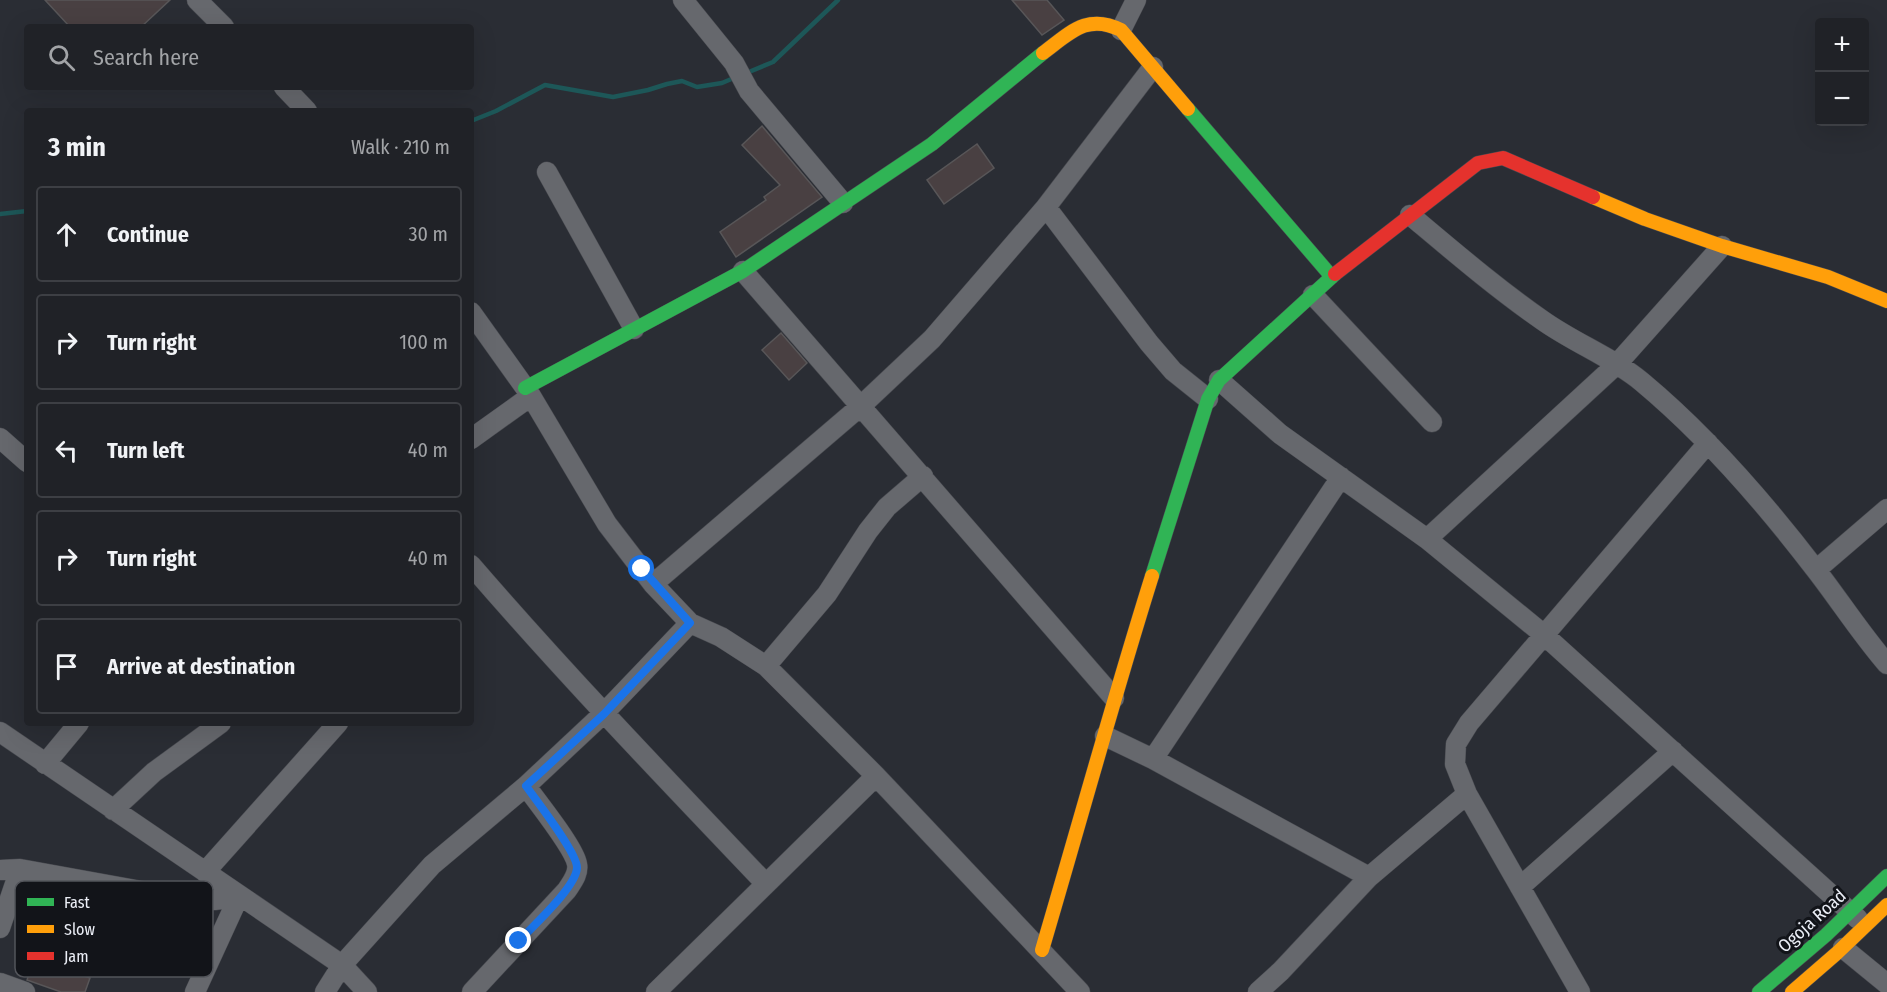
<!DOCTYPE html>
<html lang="en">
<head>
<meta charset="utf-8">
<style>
  body { margin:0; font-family:"Fira Sans Condensed",sans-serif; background:#2d2f33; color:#f1f3f6 }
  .controls { position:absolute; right:18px; top:18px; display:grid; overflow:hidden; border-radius:6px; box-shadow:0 6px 24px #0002 }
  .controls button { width:54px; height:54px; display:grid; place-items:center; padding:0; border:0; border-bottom:2px solid #3d3f44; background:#202227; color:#f1f3f6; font:30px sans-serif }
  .stop { position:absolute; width:18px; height:18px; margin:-14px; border:4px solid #1a73e8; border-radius:50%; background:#fff }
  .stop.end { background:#1a73e8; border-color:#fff; box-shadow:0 2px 6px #0008 }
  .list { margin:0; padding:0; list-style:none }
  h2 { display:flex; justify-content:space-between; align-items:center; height:78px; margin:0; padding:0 24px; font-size:26px }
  h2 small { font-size:20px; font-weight:400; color:#a2a4a7 }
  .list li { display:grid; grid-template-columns:39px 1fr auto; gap:18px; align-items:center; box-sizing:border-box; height:96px; margin:0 12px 12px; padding:0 12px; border:2px solid #3d3f44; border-radius:6px }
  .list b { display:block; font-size:22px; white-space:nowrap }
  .list em { font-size:20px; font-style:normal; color:#a2a4a7 }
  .icon { flex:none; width:33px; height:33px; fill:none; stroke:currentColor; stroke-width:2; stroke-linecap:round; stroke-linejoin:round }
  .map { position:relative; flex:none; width:1887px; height:992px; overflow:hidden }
  .search { position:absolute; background:#202227; box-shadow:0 6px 24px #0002; left:24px; top:24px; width:450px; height:66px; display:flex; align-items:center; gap:15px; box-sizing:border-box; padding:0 21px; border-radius:6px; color:#a2a4a7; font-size:22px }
  .panel { position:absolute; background:#202227; box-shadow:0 6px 24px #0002; left:24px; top:108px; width:450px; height:618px; border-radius:6px }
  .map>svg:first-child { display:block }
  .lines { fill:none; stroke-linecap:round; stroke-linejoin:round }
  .stream { stroke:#1d5758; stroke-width:4.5 }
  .building { fill:#494042; stroke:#585658; stroke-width:1.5 }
  .street-casing { stroke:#47494f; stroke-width:21 }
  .fast-casing { stroke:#47494f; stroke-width:15 }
  .slow-casing { stroke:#47494f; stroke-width:15 }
  .jam-casing { stroke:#47494f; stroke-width:15 }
  .street { stroke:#66686d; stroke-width:20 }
  .fast { stroke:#30b455; stroke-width:14 }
  .slow { stroke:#ff9f0a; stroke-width:14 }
  .jam { stroke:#e5322d; stroke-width:14 }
  .route { stroke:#1a73e8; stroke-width:8 }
  .labels { text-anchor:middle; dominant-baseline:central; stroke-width:6; stroke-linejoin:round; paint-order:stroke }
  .street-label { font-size:18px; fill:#ebeef6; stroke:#121419 }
  .key { fill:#121419; stroke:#53555b; stroke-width:1.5 }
  .key-label { font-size:16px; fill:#ebeef6 }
</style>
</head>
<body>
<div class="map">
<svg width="1887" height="992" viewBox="0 0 1887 992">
  <rect width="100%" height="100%" fill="#2a2d34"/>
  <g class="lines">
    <path class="stream" d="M744,74l29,-12 65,-62
      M471,121l25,-10 49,-26 68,12 35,-7 19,-6 15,-3 15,6 25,-4 14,-6
      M0,214l27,-3"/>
  </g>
  <path class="building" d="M45,0h125l-29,27h-71z
    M1012,0h35l17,20 -22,15z
    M762,126l60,71 -86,60 -16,-25 46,-32 -2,-3 16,-12 -38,-40z
    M977,144l17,24 -50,36 -17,-24z
    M781,333l26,30 -18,17 -27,-30z
    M34,959l56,19 -5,14h-24l-34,-12z"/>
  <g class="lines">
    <defs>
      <path id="street" d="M197,0l27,27
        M683,0l51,63 15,28 94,112
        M1121,30l15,-30
        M284,87l23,24
        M547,172l87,157
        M1046,207l103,136 24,28 35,28
        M1410,215c43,36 86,73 132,105 32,23 70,37 100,62 66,55 122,120 174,188 24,31 45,64 71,94
        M743,271l371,427
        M1313,295l119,127
        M471,312l60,84 76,128 46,60 37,39 31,14 45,29 110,110 204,216
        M1219,380l61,54 147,105 116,95 315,285
        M0,438l27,24
        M471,439l60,-43
        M1427,539l190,-175 105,-118
        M471,565c95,110 195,214 295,319
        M1816,570l71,-61
        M653,584l209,-179 70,-66 114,-132 107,-140
        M766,666l61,-72 41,-63 19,-24 36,-31
        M0,732l342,233 25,27
        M1105,736l48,23 216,118 -88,94 -23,21
        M1153,759l188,-282
        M45,764l34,-41
        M1467,794l113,198
        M113,810l41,-38 67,-49
        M0,870l20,-1 171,31h25l23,-4
        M205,872l133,-149
        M1369,877l98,-83 -12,-30 1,-20 13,-21 239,-280
        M1520,887l153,-136
        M0,928l20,-59
        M1843,948l44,36
        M0,983l25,9
        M195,992l44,-96
        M325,992l17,-27 90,-100 94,-79 78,-73 86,-90
        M472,992l95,-102c5,-8 12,-16 10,-26 -3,-17 -40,-62 -51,-78
        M656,992l220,-216"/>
      <path id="fast" d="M1188,109l144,168
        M525,388l218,-117 189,-127 111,-91
        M1152,576l56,-177 11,-19 116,-106
        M1759,992l67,-57 61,-59"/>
      <path id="slow" d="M1043,53c27,-20 44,-40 78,-23l67,79
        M1593,197l52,22 77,27 106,31 59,24
        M1042,950c37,-125 71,-250 110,-374
        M1792,992l45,-39 50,-48"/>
      <path id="jam" d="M1335,274l143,-111 25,-5 90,39"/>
    </defs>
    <use href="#street" class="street-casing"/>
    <use href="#fast" class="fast-casing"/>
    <use href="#slow" class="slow-casing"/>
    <use href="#jam" class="jam-casing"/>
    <use href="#street" class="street"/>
    <use href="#fast" class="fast"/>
    <use href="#slow" class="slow"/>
    <use href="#jam" class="jam"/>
  </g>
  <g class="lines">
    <path class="route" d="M519,941c14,-15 57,-54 58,-73 1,-14 -41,-68 -51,-82l78,-72 86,-91 -48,-54"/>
  </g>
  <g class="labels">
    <g class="street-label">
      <text transform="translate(1812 921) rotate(-42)">Ogoja Road</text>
    </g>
  </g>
  <rect x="15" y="881" width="198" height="96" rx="9" class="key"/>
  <rect x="27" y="898" width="27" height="8" fill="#30b455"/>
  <rect x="27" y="925" width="27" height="8" fill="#ff9f0a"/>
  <rect x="27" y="952" width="27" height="8" fill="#e5322d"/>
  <g class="key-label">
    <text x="64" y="908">Fast</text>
    <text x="64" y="935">Slow</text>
    <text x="64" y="962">Jam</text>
  </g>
</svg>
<div class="controls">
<button>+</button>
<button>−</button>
</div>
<div class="stop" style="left:642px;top:569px"></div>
<div class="stop end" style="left:519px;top:941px"></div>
<div class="search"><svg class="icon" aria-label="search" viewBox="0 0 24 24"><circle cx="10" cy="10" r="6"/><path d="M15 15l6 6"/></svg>Search here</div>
<section class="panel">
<h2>3 min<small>Walk · 210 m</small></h2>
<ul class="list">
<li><svg class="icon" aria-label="ahead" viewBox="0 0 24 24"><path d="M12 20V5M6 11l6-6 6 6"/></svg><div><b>Continue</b></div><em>30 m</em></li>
<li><svg class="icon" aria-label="right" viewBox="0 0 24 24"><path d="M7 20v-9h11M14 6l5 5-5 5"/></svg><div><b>Turn right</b></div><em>100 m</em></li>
<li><svg class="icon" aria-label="left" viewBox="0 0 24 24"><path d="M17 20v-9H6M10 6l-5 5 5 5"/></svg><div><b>Turn left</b></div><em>40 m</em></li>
<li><svg class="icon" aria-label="right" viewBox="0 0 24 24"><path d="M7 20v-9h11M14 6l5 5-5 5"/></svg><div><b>Turn right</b></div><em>40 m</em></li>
<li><svg class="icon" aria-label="arrive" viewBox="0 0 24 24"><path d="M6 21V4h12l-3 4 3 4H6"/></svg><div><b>Arrive at destination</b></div></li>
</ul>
</section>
</div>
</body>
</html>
